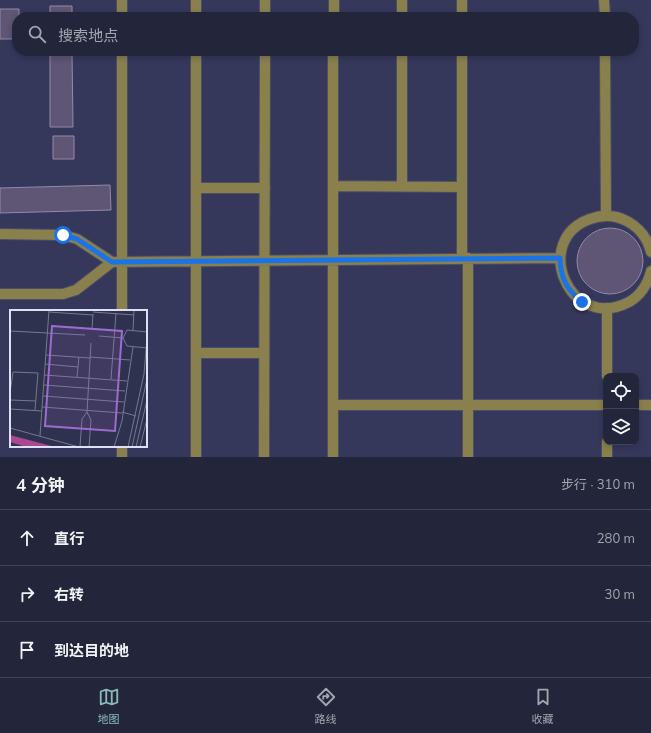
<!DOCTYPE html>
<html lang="zh">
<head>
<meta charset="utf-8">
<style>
  body { margin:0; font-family:Mulish,"Noto Sans SC",sans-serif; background:#2f3245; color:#f1f3f6 }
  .controls { position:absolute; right:12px; bottom:12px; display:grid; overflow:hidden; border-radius:8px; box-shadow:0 2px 6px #0003 }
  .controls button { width:36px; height:36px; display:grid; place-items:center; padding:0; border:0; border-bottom:1px solid #404354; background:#23263a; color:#f1f3f6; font:20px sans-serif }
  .stop { position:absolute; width:12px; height:12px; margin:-9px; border:3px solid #1a73e8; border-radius:50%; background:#fff }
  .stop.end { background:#1a73e8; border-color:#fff; box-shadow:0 1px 4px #0008 }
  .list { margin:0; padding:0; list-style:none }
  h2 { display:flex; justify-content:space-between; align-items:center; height:52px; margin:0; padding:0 16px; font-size:17px }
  h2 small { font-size:13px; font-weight:400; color:#a3a5af }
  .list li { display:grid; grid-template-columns:26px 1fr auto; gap:12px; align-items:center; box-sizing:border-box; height:56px; padding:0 16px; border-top:1px solid #404354 }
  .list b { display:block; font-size:15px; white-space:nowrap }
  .list em { font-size:13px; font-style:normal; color:#a3a5af }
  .icon { flex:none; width:22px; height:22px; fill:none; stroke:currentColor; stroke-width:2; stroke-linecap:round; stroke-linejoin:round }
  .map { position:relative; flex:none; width:651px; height:457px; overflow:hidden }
  .search { position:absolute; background:#23263a; box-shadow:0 2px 6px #0003; left:12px; right:12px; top:12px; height:44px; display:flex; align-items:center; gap:10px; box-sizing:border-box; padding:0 14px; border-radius:16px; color:#a3a5af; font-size:15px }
  .sheet { height:220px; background:#23263a }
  nav { display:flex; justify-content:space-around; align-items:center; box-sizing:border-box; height:56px; border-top:1px solid #404354; background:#23263a; font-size:11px; color:#a3a5af }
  nav a { display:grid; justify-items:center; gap:2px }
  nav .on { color:#8bbbb9 }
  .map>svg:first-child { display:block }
  .built { fill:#35385b; fill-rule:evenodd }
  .building { fill:#5f5574; stroke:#9389aa }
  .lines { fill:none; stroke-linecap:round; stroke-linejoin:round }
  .minor-casing { stroke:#4b4e68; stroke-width:12 }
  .minor { stroke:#89804e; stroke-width:10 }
  .route { stroke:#1a73e8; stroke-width:5 }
  .inset-road { fill:none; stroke:#757890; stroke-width:1 }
  .view { fill:#9e6bd1; fill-opacity:0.15; stroke:#9e6bd1; stroke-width:2 }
  .inset-edge { fill:none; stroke:#dee1f3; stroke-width:2 }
</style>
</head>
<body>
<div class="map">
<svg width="651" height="457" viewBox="0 0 651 457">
  <rect width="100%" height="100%" fill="#2f324e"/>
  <path class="built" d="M0,0h651v457h-651zM17,17h617v34h-617zM11,311h135v135h-135zM606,376h30v66h-30z"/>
  <path class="building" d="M50,6h22v11h-22z
    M0,9h19v8h-2v22h-17z
    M50,51h22l1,76h-23z
    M53,136h21v23h-21z
    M110,185l1,25 -111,3v-25z
    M577 261a33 33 0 1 1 66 0a33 33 0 1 1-66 0Z"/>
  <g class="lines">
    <defs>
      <path id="minor" d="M604,0l1,17
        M122,17v-17
        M196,17v-17
        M265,17v-17
        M334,17v-17
        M402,17v-17
        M462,17v-17
        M462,51v208
        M605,51l1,165
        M333,186l129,1
        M402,187v-136
        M196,188h69
        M0,234l63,1 14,4 35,23 448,-4
        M651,252c-7,-27 -34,-43 -61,-33 -59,21 -21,114 39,83 11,-6 19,-18 22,-31
        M0,294h63l13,-4 36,-28
        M607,308v68
        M122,311v-260
        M196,353h68
        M333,405h273
        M636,405h15
        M607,442v15
        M122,457v-11
        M196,457v-406
        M264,457l1,-406
        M333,457v-406
        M468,457v-199"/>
    </defs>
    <use href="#minor" class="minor-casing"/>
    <use href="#minor" class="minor"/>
  </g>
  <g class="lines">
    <path class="route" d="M63,235l14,4 35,23 448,-4c0,19 7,32 22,44"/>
  </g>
  <g transform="translate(10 310)">
    <rect width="137" height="137" fill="#2f324e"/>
    <path d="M0,125l45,12h-29l-16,-5z" fill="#aa4891"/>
    <path class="inset-road" d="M39,2l44,3M83,2l41,3M82,19l1,-15M0,21l75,4M123,21l1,-21M137,22l-20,-2 -4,8 4,8 20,2M89,26l24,2M36,45l44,3M80,47l40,3M35,54l33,3M34,65l83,6M67,67l2,-20M101,69l5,-66M34,75l81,6M0,83l3,-21 25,1 -3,37M33,86l81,6M0,90l26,1M32,97l80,6M0,99l32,2M77,102l4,8 -2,27M112,102l14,4M0,118l69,19M30,126l9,-126M70,137l2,-28 5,-7 4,-69M104,137l8,-26 11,-74M118,137l16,-73 3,-36M122,137l15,-68M126,137l11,-47M130,137l7,-28"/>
    <path class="view" d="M42,16l70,5 -7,100 -70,-5z"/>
    <rect width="137" height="137" class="inset-edge"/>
  </g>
</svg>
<div class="controls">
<button><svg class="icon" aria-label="locate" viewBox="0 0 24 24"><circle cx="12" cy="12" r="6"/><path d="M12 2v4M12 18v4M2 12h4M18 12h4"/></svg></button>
<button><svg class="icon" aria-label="layers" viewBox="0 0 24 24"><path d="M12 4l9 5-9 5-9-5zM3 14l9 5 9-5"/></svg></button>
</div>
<div class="stop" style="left:63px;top:235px"></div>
<div class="stop end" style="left:582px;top:302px"></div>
<div class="search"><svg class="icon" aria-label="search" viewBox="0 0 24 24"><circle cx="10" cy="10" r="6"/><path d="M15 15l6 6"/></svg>搜索地点</div>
</div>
<section class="sheet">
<h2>4 分钟<small>步行 · 310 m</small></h2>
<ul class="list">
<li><svg class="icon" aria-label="ahead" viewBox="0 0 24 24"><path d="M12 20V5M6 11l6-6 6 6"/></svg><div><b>直行</b></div><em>280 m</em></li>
<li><svg class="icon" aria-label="right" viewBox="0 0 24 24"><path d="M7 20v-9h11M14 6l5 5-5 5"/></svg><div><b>右转</b></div><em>30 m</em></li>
<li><svg class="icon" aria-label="arrive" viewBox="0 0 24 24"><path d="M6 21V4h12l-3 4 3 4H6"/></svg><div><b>到达目的地</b></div></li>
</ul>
</section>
<nav>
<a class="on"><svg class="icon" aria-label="map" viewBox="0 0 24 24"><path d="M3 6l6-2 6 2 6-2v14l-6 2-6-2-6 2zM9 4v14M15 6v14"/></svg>地图</a>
<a><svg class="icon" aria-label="directions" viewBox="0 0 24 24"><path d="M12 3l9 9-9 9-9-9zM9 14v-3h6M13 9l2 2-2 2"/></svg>路线</a>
<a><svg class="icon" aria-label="saved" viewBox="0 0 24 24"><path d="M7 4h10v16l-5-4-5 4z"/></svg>收藏</a>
</nav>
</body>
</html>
